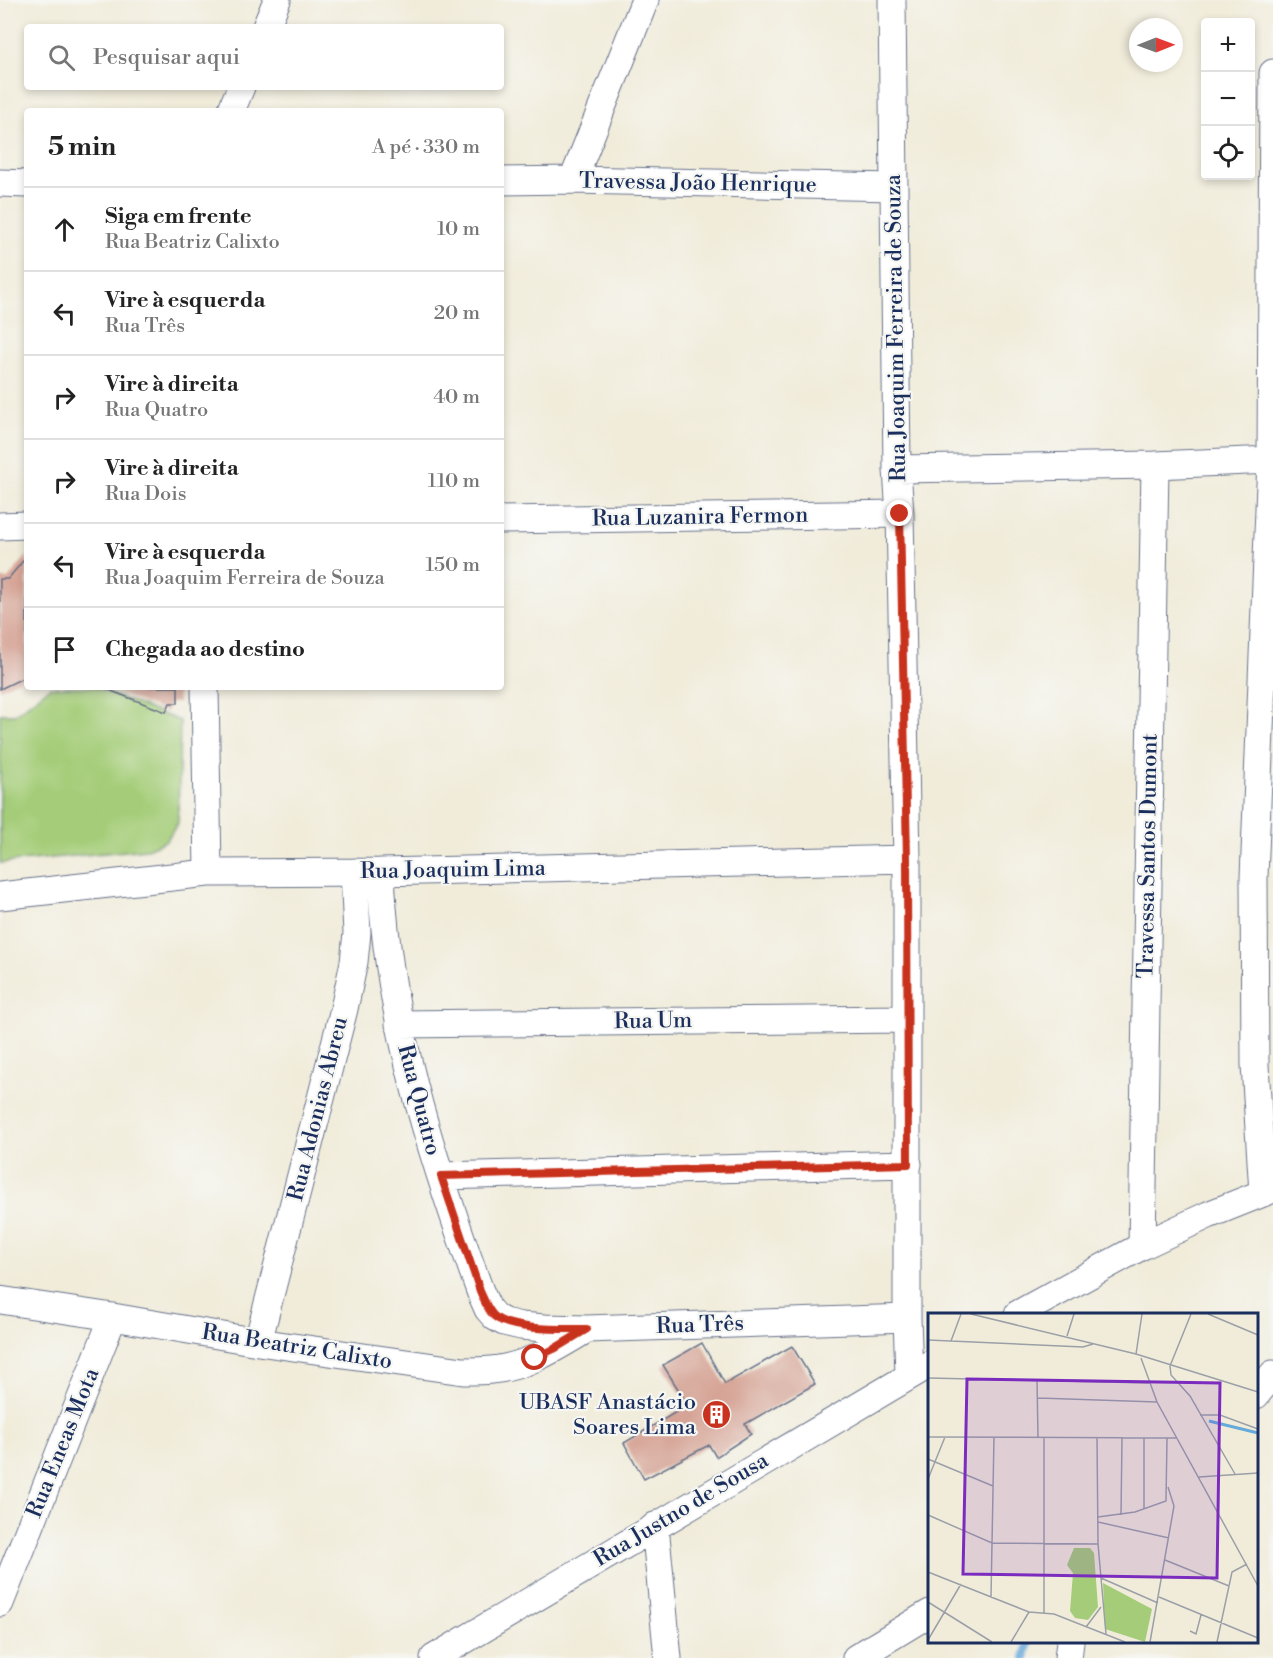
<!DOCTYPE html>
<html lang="pt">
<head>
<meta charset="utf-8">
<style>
  body { margin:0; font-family:"Libre Bodoni",serif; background:#f2f2f2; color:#222 }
  .controls { position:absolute; right:18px; top:18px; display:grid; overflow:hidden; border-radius:6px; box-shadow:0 3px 9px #0003 }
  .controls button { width:54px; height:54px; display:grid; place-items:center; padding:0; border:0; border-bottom:2px solid #e0e0e0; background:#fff; color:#222; font:30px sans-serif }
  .compass { position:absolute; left:1129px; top:18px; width:54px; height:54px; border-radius:50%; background:#fff; box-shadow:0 3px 9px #0003; rotate:89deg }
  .stop { position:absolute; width:18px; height:18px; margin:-14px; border:4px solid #c8321e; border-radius:50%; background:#fff }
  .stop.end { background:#c8321e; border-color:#fff; box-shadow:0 2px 6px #0008 }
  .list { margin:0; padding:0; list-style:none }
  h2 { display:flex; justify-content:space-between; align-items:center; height:78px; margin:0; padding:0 24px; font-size:26px }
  h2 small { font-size:20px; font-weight:400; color:#767676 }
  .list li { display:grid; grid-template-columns:39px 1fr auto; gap:18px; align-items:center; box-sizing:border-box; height:84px; padding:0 24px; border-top:2px solid #e0e0e0 }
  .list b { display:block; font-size:22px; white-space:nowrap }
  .list p { margin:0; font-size:20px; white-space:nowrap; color:#767676 }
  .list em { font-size:20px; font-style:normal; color:#767676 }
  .icon { flex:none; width:33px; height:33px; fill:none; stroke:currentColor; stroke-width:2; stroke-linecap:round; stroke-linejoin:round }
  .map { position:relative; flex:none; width:1273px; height:1658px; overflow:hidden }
  .search { position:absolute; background:#fff; box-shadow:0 3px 9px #0003; left:24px; top:24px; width:480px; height:66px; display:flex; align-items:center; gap:15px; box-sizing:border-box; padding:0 21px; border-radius:6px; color:#767676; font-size:22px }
  .panel { position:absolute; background:#fff; box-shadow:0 3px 9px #0003; left:24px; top:108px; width:480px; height:582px; border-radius:6px }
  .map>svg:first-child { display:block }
  .green { fill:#a5cd79; stroke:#607e6c; stroke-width:1.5 }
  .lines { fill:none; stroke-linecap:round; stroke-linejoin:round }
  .stream { stroke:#66a9db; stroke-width:8 }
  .building { fill:#d6a496 }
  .minor-casing { stroke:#667189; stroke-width:29 }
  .minor { stroke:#fff; stroke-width:27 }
  .route { stroke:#c8321e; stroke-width:8 }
  .labels { text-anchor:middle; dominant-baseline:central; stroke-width:4.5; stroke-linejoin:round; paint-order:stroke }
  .street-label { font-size:22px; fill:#1b2f5e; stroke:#f6f6f2 }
  .poi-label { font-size:22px; fill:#1b2f5e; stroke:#f6f6f2; text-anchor:end }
  .inset-river { fill:none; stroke:#66a9db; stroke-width:3 }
  .inset-road { fill:none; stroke:#9ba0a8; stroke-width:1.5 }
  .view { fill:#7b2cbf; fill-opacity:0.15; stroke:#7b2cbf; stroke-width:3 }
  .inset-edge { fill:none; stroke:#1b2f5e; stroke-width:3 }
</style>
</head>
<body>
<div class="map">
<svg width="1273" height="1658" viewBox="0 0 1273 1658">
  <rect width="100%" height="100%" fill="#f6f6f2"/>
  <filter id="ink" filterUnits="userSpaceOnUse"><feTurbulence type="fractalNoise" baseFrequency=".0167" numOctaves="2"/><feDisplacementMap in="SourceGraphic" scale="12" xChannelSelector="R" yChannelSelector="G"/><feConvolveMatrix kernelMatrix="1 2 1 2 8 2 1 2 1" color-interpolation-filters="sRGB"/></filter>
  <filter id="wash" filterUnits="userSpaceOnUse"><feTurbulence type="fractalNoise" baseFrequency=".008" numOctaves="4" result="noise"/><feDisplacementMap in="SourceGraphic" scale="24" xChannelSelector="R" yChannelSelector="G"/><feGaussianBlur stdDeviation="1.35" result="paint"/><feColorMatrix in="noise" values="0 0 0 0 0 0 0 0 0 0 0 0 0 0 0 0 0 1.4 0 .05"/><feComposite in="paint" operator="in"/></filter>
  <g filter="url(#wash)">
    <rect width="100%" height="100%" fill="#f1ecda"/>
    <path class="green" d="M50,687h44l86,34 -2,102 -12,18 -19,8 -147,14v-149h15z"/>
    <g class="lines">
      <path class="stream" d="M1025,1658l3,-16"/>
    </g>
    <g id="blocks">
      <path class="building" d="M27,556v117l-4,5 -23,11v-110h8z
        M101,687h77v16h-8l-4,9z
        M702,1343l23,41 67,-38 23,38 -70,40 6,10 -35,23 -7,-12 -65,34 -20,-36 64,-38 -25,-40z"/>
    </g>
  </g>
  <g filter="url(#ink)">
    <use href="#blocks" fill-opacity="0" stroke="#667189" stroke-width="1.5"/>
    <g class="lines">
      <defs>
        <path id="minor" d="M892,0l5,469 3,45 7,345v459l2,57
          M266,27l11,-27
          M231,111l10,-24
          M573,180l72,-180
          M501,181l72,-1 321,7
          M0,183l27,1
          M897,469l258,-4 116,-5
          M501,520l399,-6
          M0,526l27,-1
          M205,687l3,186
          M381,872c5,145 50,284 99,419l8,18 7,8 9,5 17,4 24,2 42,1 320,-11
          M0,896l208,-23 173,-1 526,-13
          M399,1024l508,-5
          M441,1176l467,-12
          M1263,1193l-8,-128 -1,-188 17,-417 2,-387
          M1142,1246l13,-781
          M0,1300l113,17 145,25 205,29c9,0 19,0 28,-1 36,-3 66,-23 96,-41
          M1018,1314l124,-68 66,-31 65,-26
          M258,1342l86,-333 10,-47 3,-29 -3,-61
          M1256,1395l17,-21
          M655,1526l13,132
          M0,1603l113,-286
          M434,1658l496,-294
          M856,1658l74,-45
          M1068,1658l2,-16"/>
      </defs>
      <use href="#minor" class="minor-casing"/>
      <use href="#minor" class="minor"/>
    </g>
  </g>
  <g class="lines" filter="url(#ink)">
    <path class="route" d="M535,1358l19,-9 33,-20c-23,0 -77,2 -93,-13 -7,-7 -10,-16 -14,-25l-39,-115 467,-12 -1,-305 -7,-345"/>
  </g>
  <defs>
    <symbol id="building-disc" viewBox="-11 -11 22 22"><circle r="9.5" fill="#c8321e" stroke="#f6f6f2"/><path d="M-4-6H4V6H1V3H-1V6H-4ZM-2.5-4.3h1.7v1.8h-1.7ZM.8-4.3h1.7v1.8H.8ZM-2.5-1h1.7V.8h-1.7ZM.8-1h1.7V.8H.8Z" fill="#fff"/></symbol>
  </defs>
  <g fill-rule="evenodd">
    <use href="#building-disc" x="700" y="1398" width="33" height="33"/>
  </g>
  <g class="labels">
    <g class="street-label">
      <text transform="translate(698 183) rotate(1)">Travessa João Henrique</text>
      <text transform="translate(896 328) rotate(-91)">Rua Joaquim Ferreira de Souza</text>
      <text transform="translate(700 517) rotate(-1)">Rua Luzanira Fermon</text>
      <text transform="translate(1148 856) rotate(-89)">Travessa Santos Dumont</text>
      <text transform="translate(453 870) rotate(-1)">Rua Joaquim Lima</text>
      <text transform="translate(653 1021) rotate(-1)">Rua Um</text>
      <text transform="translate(419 1100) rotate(75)">Rua Quatro</text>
      <text transform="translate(318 1109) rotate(-76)">Rua Adonias Abreu</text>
      <text transform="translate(700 1325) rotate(-2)">Rua Três</text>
      <text transform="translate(297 1347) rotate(9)">Rua Beatriz Calixto</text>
      <text transform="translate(63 1443) rotate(-68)">Rua Eneas Mota</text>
      <text transform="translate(681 1510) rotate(-31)">Rua Justno de Sousa</text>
    </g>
    <g class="poi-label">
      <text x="696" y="1402">UBASF Anastácio<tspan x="696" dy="25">Soares Lima</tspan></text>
    </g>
  </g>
  <g transform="translate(928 1313)">
    <rect width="330" height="330" fill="#f1ecda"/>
    <path d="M146,235h16l4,5 4,54 -10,13 -13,-2 -5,-7 3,-38 -6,-8zM175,270l49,26 -7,33 -40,-13z" fill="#a5cd79"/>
    <path class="inset-river" d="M281,108l49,12"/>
    <path class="inset-road" d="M43,1l165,40 122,38M263,1l-21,52 1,9 19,21 45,78M280,1l50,21M139,23l7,-22M0,27l155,7 10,-3M23,28l10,-27M208,41l6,-40M213,45l16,44 101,184M0,65l221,5M109,67l1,58M110,85l119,4M272,102h20l38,14M0,124l248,1M169,124l1,107 8,90M216,125v71M0,146l65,27M271,164l59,-4M0,166l17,-42M0,202l64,28 106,1M193,202l1,-78M170,204l37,-5 31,-11 1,-63M170,209l71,16M237,247l64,26M0,259l101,40 25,2 71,28M173,265l57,25M63,284l3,-160M231,284l99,41M0,289l64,40M116,300v-176M158,314l15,-20M262,318l6,3 5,-19M0,327l33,-56M83,329l18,-30M222,329l24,-136 -6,-19M289,329l15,-70 15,-8"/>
    <path class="view" d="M39,66l253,4 -3,195 -254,-4z"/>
    <rect width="330" height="330" class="inset-edge"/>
  </g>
</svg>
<div class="controls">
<button>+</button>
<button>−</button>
<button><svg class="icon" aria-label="locate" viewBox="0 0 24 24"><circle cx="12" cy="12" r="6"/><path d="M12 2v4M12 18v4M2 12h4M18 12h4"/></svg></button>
</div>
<svg class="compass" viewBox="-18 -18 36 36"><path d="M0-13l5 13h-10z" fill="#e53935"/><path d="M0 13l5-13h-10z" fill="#767676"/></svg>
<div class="stop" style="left:535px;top:1358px"></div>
<div class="stop end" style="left:900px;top:514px"></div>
<div class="search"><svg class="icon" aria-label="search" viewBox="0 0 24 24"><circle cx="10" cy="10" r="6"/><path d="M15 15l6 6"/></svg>Pesquisar aqui</div>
<section class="panel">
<h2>5 min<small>A pé · 330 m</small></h2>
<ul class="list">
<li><svg class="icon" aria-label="ahead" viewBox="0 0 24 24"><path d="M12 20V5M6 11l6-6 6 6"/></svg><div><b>Siga em frente</b><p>Rua Beatriz Calixto</p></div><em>10 m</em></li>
<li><svg class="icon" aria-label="left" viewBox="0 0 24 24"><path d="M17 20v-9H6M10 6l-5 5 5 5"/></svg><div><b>Vire à esquerda</b><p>Rua Três</p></div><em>20 m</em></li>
<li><svg class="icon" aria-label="right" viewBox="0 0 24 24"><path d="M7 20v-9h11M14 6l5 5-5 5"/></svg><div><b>Vire à direita</b><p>Rua Quatro</p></div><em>40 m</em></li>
<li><svg class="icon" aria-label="right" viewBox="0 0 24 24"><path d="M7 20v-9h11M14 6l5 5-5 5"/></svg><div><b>Vire à direita</b><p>Rua Dois</p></div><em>110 m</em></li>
<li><svg class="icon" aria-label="left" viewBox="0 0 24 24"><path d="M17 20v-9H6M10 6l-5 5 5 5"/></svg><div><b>Vire à esquerda</b><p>Rua Joaquim Ferreira de Souza</p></div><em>150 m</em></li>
<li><svg class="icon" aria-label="arrive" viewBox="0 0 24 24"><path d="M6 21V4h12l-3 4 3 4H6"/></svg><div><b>Chegada ao destino</b></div></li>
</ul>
</section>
</div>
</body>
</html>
